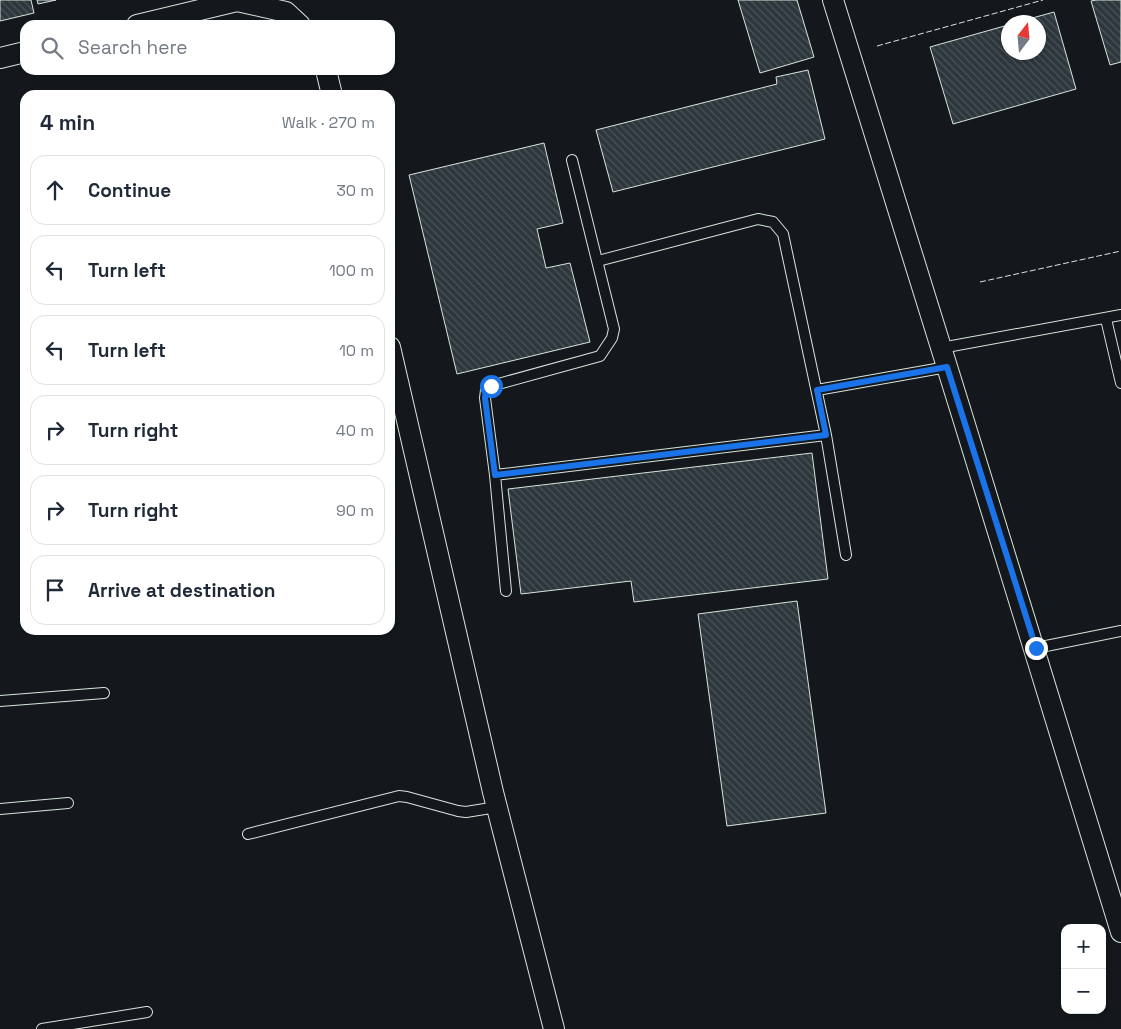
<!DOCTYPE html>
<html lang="en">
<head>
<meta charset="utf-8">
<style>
  body { margin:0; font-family:"Space Grotesk",sans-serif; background:#f6f6f7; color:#1f2937 }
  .controls { position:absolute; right:15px; bottom:15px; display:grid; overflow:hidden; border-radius:10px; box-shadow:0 1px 4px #0004 }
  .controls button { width:45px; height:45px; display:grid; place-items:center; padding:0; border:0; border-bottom:1px solid #e0e1e3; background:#fff; color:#1f2937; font:25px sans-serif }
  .compass { position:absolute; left:1001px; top:15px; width:45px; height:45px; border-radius:50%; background:#fff; box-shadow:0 1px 4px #0004; rotate:16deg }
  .stop { position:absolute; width:15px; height:15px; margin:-11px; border:4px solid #1a73e8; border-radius:50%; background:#fff }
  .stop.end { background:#1a73e8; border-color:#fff; box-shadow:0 1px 5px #0008 }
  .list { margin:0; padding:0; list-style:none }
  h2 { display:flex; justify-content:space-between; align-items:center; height:65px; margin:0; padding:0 20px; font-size:21px }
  h2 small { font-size:16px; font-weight:400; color:#747a83 }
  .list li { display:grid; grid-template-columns:32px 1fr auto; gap:15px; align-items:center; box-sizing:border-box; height:70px; margin:0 10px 10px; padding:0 10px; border:1px solid #e0e1e3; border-radius:15px }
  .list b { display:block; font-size:19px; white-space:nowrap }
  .list em { font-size:16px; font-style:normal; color:#747a83 }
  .icon { flex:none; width:28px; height:28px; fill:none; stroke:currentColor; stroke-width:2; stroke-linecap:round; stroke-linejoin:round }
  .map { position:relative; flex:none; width:1121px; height:1029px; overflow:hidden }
  .search { position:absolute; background:#fff; box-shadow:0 1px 4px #0004; left:20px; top:20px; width:375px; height:55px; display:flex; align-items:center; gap:12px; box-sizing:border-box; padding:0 18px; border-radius:15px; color:#747a83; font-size:19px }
  .panel { position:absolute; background:#fff; box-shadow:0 1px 4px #0004; left:20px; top:90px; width:375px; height:545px; border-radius:15px }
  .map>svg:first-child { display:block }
  .building { fill:url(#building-back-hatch); stroke:#d8e6dc }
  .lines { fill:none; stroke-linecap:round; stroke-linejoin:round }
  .service-casing { stroke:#d8e6dc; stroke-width:12 }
  .minor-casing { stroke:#d8e6dc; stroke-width:22 }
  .service { stroke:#14181c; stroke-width:10 }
  .minor { stroke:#14181c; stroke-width:20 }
  .fence { stroke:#d8e6dc; stroke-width:1; stroke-dasharray:6 2.5; stroke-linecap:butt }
  .route { stroke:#1a73e8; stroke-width:6 }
</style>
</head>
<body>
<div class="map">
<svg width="1121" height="1029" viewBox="0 0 1121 1029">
  <defs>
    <pattern id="building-back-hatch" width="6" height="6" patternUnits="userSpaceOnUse" patternTransform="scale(1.25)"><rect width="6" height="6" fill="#2c363c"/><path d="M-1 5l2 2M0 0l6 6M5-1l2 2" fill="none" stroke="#4a5358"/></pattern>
  </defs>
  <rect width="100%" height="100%" fill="#14181c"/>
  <path class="building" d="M0,0h31l3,13 -34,8z
    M37,0h19l-18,4z
    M738,0h59l17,57 -54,16z
    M1096,0h25v62l-11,3 -19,-64z
    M1054,12l22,77 -123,35 -23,-77 78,-22v27h30v-30h-20z
    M808,70l17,69 -212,53 -17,-62 181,-46 -1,-7z
    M544,143l19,80 -26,6 9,39 24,-5 20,79 -133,32 -48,-199z
    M812,453l16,126 -194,23 -3,-21 -110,13 -13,-105z
    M797,601l29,212 -99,13 -29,-212z"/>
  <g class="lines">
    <defs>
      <path id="service" d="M598,261l160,-42 15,3 10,12 43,201 20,120
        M1106,319l15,64
        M941,348l180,-33
        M817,390l130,-23
        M495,475l331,-40
        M506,591l-11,-116 -10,-77 1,-8 5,-4 109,-30 12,-18 2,-9 -42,-169
        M1036,648l85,-17
        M0,701l104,-8
        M0,809l68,-6
        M248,834l151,-38 8,1 51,14 8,1 31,-5
        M42,1029l105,-17"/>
      <path id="minor" d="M833,0c96,311 194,620 288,932
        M137,25l100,-24 49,11 14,13
        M0,58l25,-6
        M326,70l6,25
        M390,347l103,445 61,237"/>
    </defs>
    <use href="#service" class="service-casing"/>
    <use href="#minor" class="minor-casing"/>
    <use href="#service" class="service"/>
    <use href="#minor" class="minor"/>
    <path class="fence" d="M877,46l166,-46
      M980,282l141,-31"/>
  </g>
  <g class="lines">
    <path class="route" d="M491,386l-5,4 -1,8 10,77 331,-40 -9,-45 130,-23 89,281"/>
  </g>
</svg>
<div class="controls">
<button>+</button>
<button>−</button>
</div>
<svg class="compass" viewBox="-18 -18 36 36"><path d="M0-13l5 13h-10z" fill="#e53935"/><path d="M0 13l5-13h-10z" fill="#747a83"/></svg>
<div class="stop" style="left:491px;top:386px"></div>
<div class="stop end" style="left:1036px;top:648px"></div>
<div class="search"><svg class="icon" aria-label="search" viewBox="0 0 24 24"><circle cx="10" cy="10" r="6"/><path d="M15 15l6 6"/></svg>Search here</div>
<section class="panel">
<h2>4 min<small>Walk · 270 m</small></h2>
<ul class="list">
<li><svg class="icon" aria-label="ahead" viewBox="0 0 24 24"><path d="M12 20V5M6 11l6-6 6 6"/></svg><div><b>Continue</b></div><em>30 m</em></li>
<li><svg class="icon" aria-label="left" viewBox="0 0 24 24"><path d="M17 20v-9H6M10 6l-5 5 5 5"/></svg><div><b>Turn left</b></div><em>100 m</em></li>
<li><svg class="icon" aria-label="left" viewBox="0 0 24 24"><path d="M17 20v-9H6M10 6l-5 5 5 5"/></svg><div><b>Turn left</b></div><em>10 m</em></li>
<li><svg class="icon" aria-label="right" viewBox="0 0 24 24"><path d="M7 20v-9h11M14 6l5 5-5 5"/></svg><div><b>Turn right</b></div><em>40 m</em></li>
<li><svg class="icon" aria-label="right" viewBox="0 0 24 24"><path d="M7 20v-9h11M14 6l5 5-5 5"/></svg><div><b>Turn right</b></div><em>90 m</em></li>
<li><svg class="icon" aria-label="arrive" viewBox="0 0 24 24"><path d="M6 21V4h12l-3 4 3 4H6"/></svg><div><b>Arrive at destination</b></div></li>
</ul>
</section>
</div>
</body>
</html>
